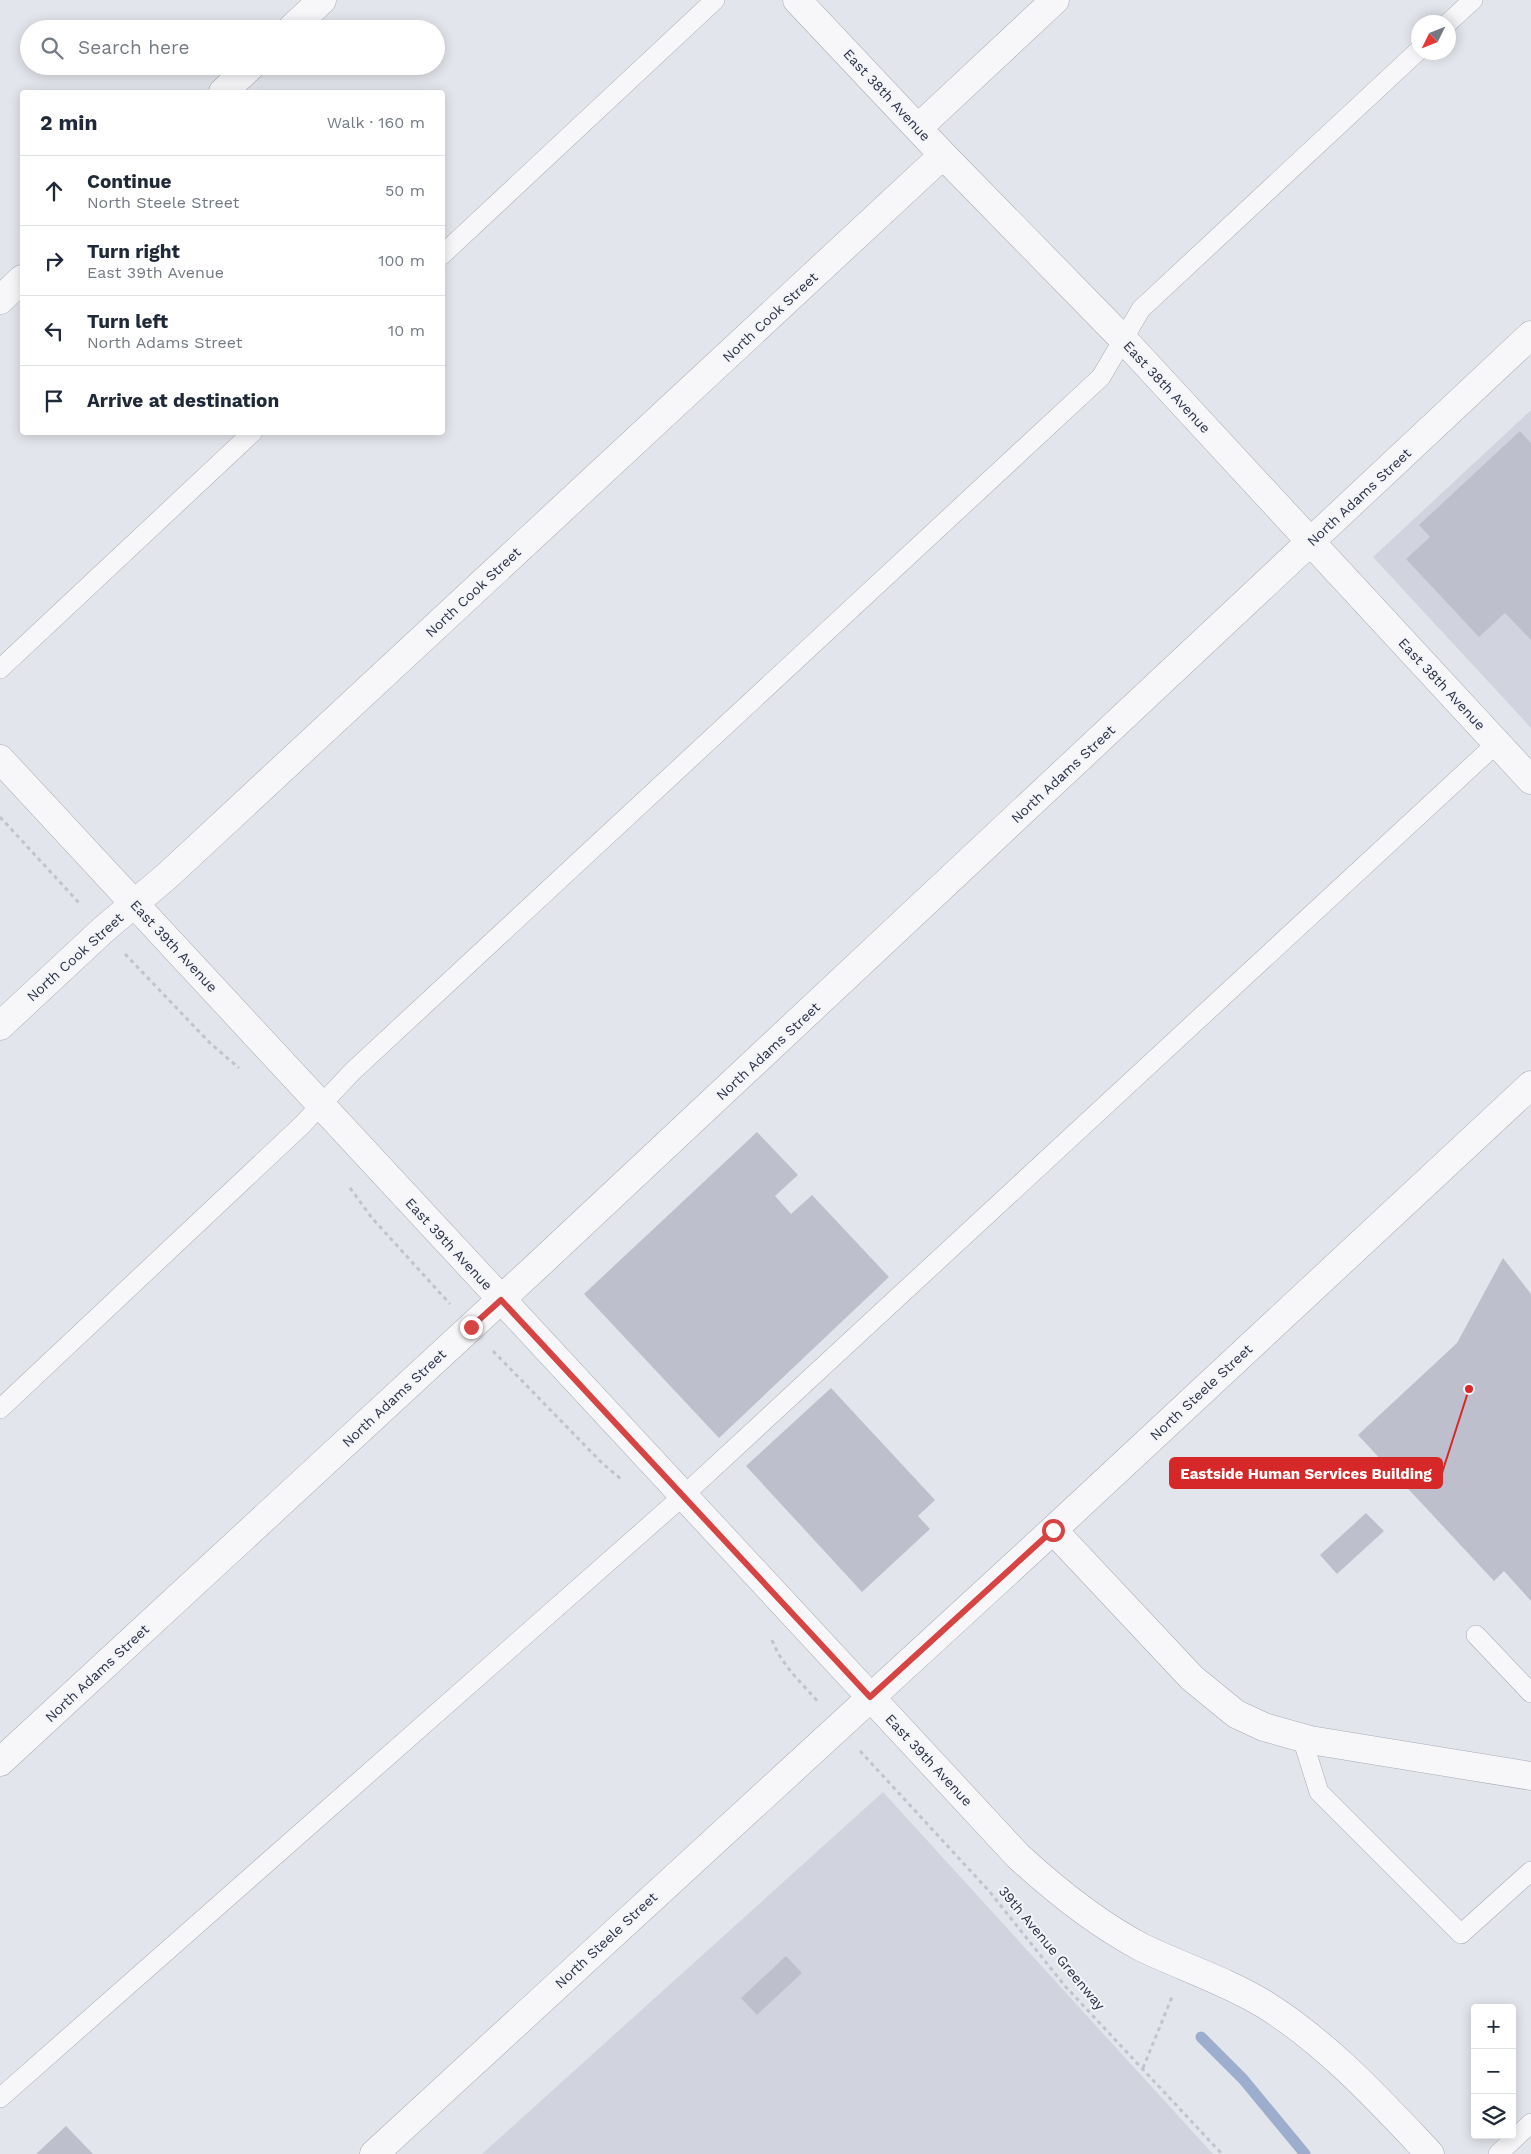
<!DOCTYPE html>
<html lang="en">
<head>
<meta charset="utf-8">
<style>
  body { margin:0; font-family:"Work Sans",sans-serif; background:#f6f6f7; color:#1f2937 }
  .controls { position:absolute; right:15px; bottom:15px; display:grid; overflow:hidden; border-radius:5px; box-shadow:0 2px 12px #0003 }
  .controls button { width:45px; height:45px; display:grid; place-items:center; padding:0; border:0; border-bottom:1px solid #e0e1e3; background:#fff; color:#1f2937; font:25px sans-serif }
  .compass { position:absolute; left:1411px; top:15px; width:45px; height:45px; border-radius:50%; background:#fff; box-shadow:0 2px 12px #0003; rotate:227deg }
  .stop { position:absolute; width:15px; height:15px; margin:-11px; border:4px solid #d64443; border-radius:50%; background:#fff }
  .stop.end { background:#d64443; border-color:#fff; box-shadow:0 1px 5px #0008 }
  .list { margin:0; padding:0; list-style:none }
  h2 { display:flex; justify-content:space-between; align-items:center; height:65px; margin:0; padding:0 20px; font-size:21px }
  h2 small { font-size:16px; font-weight:400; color:#747a83 }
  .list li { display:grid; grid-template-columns:32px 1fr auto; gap:15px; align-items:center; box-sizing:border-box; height:70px; padding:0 20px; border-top:1px solid #e0e1e3 }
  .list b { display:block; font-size:19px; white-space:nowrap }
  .list p { margin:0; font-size:16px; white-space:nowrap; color:#747a83 }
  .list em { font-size:16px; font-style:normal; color:#747a83 }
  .icon { flex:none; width:28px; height:28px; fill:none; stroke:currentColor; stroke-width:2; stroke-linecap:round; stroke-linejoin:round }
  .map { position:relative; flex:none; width:1531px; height:2154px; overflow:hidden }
  .search { position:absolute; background:#fff; box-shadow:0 2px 12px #0003; left:20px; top:20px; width:425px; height:55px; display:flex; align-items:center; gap:12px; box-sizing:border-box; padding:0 18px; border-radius:28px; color:#747a83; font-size:19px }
  .panel { position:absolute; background:#fff; box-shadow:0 2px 12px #0003; left:20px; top:90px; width:425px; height:345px; border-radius:5px }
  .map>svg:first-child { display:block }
  .built { fill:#d1d4de }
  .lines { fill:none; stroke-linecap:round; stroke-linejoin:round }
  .stream { stroke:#9dadce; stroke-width:11 }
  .building { fill:#bdc0cc }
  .service-casing { stroke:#a8abb7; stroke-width:20 }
  .minor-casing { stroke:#a8abb7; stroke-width:29 }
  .tertiary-casing { stroke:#a8abb7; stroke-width:29 }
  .path { stroke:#c2c3cb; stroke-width:3; stroke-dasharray:4 4; stroke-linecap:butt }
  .service { stroke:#f7f7fa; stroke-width:19 }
  .minor { stroke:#f7f7fa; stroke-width:28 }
  .tertiary { stroke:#f7f7fa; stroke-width:28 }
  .route { stroke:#d64443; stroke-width:6 }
  .labels { text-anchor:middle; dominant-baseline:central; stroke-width:4; stroke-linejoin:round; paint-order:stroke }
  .street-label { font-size:14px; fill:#2a3046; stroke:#f3f5f9 }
  .leader { fill:none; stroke:#d62828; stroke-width:2 }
  .callout-dot { fill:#d62828; stroke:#f3f5f9; stroke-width:2 }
  .callout { fill:#d62828; stroke:#d62828; stroke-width:2 }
  .callout-label { font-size:15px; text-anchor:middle; font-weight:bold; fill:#fff }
</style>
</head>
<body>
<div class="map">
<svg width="1531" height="2154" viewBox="0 0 1531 2154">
  <rect width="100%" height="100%" fill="#e3e5ec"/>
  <path class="built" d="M1531,410v318l-158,-171z
    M883,1792l330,362h-731z"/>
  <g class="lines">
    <path class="stream" d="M1201,2037l42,42 62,75"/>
  </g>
  <path class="building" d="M1520,431l11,12v197l-26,-27 -26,24 -73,-78 24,-22 -11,-12z
    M757,1132l41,43 -23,21 16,18 21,-19 77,82 -170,161 -135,-144z
    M1503,1258l28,36v307l-27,-30 -10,10 -136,-146 99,-92z
    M831,1388l104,112 -17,16 12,13 -68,63 -116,-126z
    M1366,1513l18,18 -47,43 -17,-19z
    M786,1956l16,17 -45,42 -16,-17z
    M66,2126l27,28h-57z"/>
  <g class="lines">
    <defs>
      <path id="service" d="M1448,23l25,-23
        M442,255l273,-255
        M0,669l253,-237
        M0,1409l302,-284 51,-54 748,-694 40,-68 277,-258
        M1476,1635l55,58
        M1302,1738l17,54 142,142 70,-63
        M0,2098l683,-602 814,-753
        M1498,2154l33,-31"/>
      <path id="minor" d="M797,0l146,155 181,185 407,440
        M291,29l31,-29
        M223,92l28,-26
        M918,128l137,-128
        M0,300l22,-21
        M0,759l1018,1097c38,35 79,68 125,92 40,19 83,33 121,56 64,40 114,95 166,150
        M0,1026l103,-96 64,-54 776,-721
        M1053,1530l139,148 44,36 28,13 46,13 221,36
        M0,1762l536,-495 995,-932"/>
      <path id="tertiary" d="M374,2154l679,-624 478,-445"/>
    </defs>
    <use href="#service" class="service-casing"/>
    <use href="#minor" class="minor-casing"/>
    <use href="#tertiary" class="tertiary-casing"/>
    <path class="path" d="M0,817l81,88
      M125,954l85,89 29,25
      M350,1188l22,30 78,86
      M493,1351l109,112 19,16
      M772,1640c10,26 29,42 47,63
      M860,1751l129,140 76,95 157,168
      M1143,2068l29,-71"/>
    <use href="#service" class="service"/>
    <use href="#minor" class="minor"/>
    <use href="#tertiary" class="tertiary"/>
  </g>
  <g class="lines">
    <path class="route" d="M471,1327l30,-27 369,397 183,-167"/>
  </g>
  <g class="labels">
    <g class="street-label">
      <text transform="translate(887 95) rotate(47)">East 38th Avenue</text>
      <text transform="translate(770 317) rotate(-43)">North Cook Street</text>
      <text transform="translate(1167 387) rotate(47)">East 38th Avenue</text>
      <text transform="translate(1359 497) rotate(-43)">North Adams Street</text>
      <text transform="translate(473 592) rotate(-43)">North Cook Street</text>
      <text transform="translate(1442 684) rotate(47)">East 38th Avenue</text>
      <text transform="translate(1063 774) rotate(-43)">North Adams Street</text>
      <text transform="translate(174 946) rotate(47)">East 39th Avenue</text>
      <text transform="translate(75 957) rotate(-42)">North Cook Street</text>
      <text transform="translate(768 1051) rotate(-43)">North Adams Street</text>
      <text transform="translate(449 1244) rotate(47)">East 39th Avenue</text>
      <text transform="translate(1201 1392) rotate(-43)">North Steele Street</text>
      <text transform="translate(394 1398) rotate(-43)">North Adams Street</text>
      <text transform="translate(97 1673) rotate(-43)">North Adams Street</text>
      <text transform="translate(929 1760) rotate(47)">East 39th Avenue</text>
      <text transform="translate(606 1940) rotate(-43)">North Steele Street</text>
      <text transform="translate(1052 1948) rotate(50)">39th Avenue Greenway</text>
    </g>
  </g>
  <path class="leader" d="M1469 1389L1442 1473"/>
  <circle class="callout-dot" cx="1469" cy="1389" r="5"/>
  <rect class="callout" x="1170" y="1458" width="272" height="30" rx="5"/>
  <g class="callout-label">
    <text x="1306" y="1479">Eastside Human Services Building</text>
  </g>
</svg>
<div class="controls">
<button>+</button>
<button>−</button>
<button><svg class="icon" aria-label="layers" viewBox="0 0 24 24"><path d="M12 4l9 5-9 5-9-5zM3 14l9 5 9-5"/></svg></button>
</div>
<svg class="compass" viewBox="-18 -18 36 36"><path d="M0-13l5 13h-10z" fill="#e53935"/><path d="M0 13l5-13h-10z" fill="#747a83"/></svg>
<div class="stop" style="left:1053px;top:1530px"></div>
<div class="stop end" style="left:471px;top:1327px"></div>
<div class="search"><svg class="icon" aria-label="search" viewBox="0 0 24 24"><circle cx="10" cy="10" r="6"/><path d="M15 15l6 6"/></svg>Search here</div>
<section class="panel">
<h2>2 min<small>Walk · 160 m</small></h2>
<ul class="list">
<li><svg class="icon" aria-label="ahead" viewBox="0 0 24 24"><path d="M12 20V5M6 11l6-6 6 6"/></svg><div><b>Continue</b><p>North Steele Street</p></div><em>50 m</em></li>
<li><svg class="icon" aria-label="right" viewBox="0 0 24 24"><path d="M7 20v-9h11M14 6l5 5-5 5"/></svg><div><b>Turn right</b><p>East 39th Avenue</p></div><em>100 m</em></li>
<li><svg class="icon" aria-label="left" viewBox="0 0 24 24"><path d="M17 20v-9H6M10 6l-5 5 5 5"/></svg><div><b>Turn left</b><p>North Adams Street</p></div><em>10 m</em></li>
<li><svg class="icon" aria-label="arrive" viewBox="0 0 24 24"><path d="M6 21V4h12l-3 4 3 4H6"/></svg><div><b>Arrive at destination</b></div></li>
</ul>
</section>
</div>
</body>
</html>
